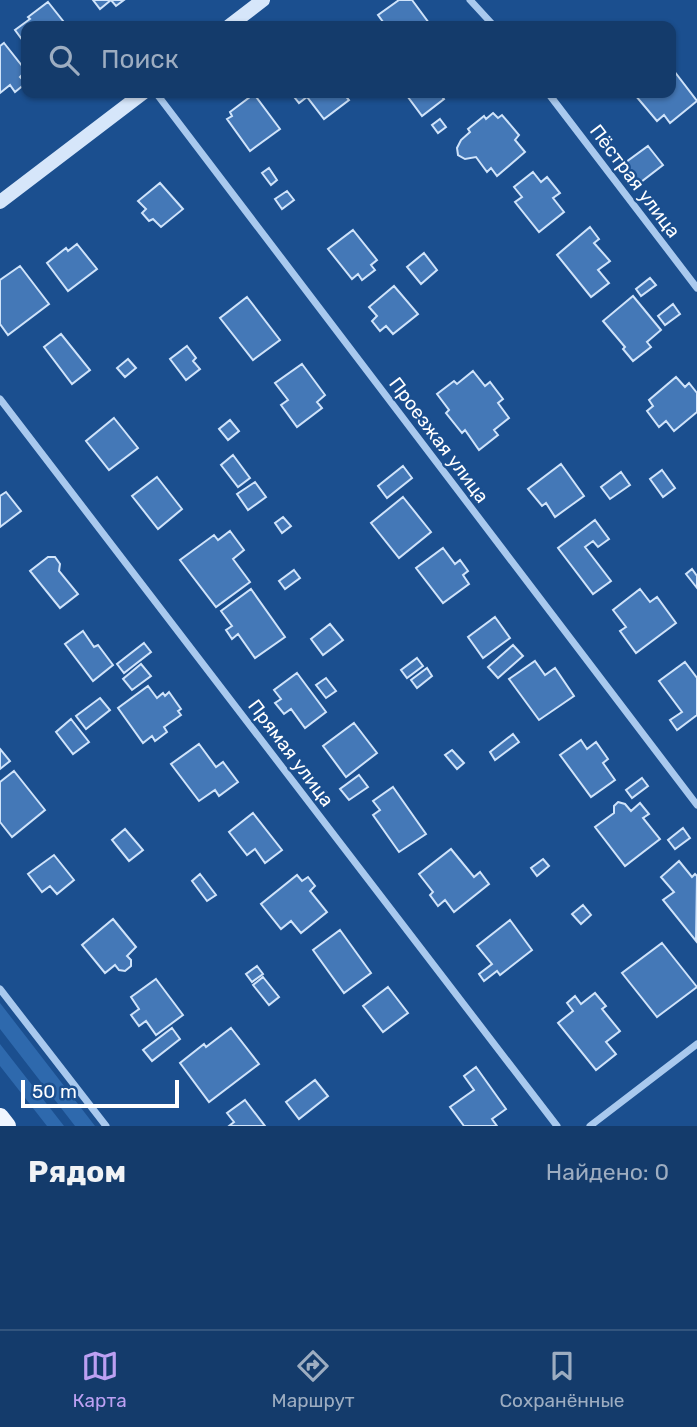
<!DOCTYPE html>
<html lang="ru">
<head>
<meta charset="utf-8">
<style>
  body { margin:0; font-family:Rubik,sans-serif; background:#214673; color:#f1f3f6 }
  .scale { position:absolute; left:21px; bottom:18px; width:158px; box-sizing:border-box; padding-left:7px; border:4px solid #fff; border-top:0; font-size:19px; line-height:24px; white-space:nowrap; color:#fff; -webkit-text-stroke:5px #1b4f8f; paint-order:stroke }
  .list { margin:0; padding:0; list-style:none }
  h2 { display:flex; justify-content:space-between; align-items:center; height:91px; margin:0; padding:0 28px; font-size:30px }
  h2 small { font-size:23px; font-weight:400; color:#9dadc1 }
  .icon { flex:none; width:38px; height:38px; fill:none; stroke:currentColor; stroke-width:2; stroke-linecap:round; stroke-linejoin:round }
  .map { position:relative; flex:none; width:697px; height:1126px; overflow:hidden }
  .search { position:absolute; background:#143b6b; box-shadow:0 2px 5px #0004; left:21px; right:21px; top:21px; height:77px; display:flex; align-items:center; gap:18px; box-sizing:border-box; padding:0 24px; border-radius:14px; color:#9dadc1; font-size:26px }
  .sheet { height:203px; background:#143b6b }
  nav { display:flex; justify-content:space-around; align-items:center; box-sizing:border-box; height:98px; border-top:2px solid #33557e; background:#143b6b; font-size:19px; color:#9dadc1 }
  nav a { display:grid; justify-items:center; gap:4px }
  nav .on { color:#bca0f2 }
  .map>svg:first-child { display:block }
  .green { fill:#2e69ad }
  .building { fill:#4478b7; stroke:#cfe3fa; stroke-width:2 }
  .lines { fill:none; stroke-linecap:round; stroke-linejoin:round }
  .street { stroke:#a9c9ee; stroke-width:7 }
  .secondary { stroke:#d6e6fa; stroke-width:14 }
  .primary { stroke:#f0f6ff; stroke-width:18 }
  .labels { text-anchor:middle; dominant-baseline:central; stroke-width:5; stroke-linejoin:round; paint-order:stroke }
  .street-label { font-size:19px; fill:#fff; stroke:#1b4f8f }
</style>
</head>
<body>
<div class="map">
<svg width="697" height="1126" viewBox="0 0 697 1126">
  <rect width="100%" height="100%" fill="#1b4f8f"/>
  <path class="green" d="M0,1003l95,123h-20l-75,-97z
    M0,1044l64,82h-17l-47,-60z"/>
  <path class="building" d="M93,0h31l-8,6 -5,-6 -11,9z
    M399,0h13l17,23 -4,3h-39l-8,-11z
    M48,2l19,24h-41v19l-11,-15 15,-11 -2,-2z
    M4,43l22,28 -6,6 6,6 -11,9 -5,-7 -10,8v-47z
    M671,67l26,34 -27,22 -6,-8 -7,6 -22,-26 3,-2h33z
    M291,93h52l6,7 -25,19 -17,-22 -8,6z
    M405,93h34l5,6 -22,17z
    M254,94l26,35 -30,22 -23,-32 5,-3 -2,-4z
    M493,113l5,5 4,-3 17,20 -4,5 10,12 -28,24 -6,-8 -4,4 -11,-15 -11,2 -7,-4 -1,-7 4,-8 9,-8 -2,-3 16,-13 2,3z
    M440,119l6,8 -8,6 -6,-8z
    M648,146l15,19 -26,20 -15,-20z
    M269,168l8,12 -6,5 -9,-12z
    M533,172l8,10 6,-5 13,16 -7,5 11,14 -25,20 -24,-30 7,-5 -8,-10z
    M160,183l23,26 -22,18 -8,-8 -4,2 -7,-8 4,-4 -8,-8z
    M287,191l7,9 -12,9 -7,-10z
    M590,227l9,12 -5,4 16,18 -12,9 11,13 -18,14 -34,-42z
    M353,230l24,30 -6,5 4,5 -13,10 -4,-6 -6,5 -24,-30z
    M77,244l20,25 -29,22 -21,-28 19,-15 2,3z
    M424,253l13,17 -16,14 -14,-17z
    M20,266l29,38 -41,31 -8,-11v-44z
    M650,278l6,7 -15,11 -5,-7z
    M394,286l24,28 -25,20 -7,-8 -6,5 -8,-10 5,-5 -8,-9z
    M633,296l28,34 -14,12 4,5 -18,14 -10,-12 2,-2 -22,-26z
    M247,297l33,43 -27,20 -33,-42z
    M673,304l7,10 -15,11 -7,-9z
    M61,334l29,36 -18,14 -28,-37z
    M187,346l9,12 -3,3 7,8 -14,11 -16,-21z
    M128,359l8,9 -11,9 -8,-9z
    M302,364l23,31 -8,7 5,6 -25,19 -16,-22 7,-5 -13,-17z
    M473,371l12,15 5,-4 13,17 -5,4 11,15 -15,12 4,5 -19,15 -14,-20 -3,3 -16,-20 3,-3 -12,-16 17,-13 3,3z
    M676,377l9,10 4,-4 8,10v19l-23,19 -8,-10 -7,6 -12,-16 6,-5 -4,-6z
    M114,418l24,30 -29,22 -23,-29z
    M230,420l9,11 -11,9 -9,-11z
    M233,455l17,23 -12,9 -17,-22z
    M561,464l23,32 -29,21 -9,-14 -4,3 -14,-17z
    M403,466l9,12 -25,20 -9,-12z
    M662,470l13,18 -12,9 -13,-18z
    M621,472l9,13 -20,14 -9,-12z
    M157,477l25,32 -24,20 -26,-33z
    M255,482l11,15 -18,13 -11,-16z
    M6,492l15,19 -21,16v-31z
    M403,497l28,35 -32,26 -28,-35z
    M283,517l8,9 -9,7 -7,-10z
    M595,520l14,19 -11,8 -5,-6 -8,6 26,34 -18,13 -35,-46z
    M230,531l14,19 -11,9 17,23 -34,25 -36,-47 34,-25 4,5z
    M443,548l12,16 5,-4 8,11 -5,4 6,9 -26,19 -27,-35z
    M48,557h7l5,7 -1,7 19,23 -18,14 -30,-37z
    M692,569l5,7v12l-11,-14z
    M294,570l6,8 -15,11 -6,-8z
    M251,589l34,48 -30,21 -17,-24 -6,5 -6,-9 6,-4 -11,-15z
    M640,589l10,13 7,-5 19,26 -40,30 -16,-22 6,-4 -13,-17z
    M495,617l15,21 -27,20 -15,-21z
    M330,624l13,16 -20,15 -12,-16z
    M83,631l11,16 4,-2 15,20 -20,16 -28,-37z
    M144,643l7,9 -27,21 -7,-9z
    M513,645l10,11 -25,22 -10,-11z
    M417,658l6,8 -16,12 -6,-8z
    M535,661l10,14 10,-7 19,28 -35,24 -30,-41z
    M685,662l12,16v37l-20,15 -7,-10 12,-8 -23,-31z
    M141,664l10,12 -19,14 -9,-11z
    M427,668l5,8 -15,12 -6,-8z
    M297,673l29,39 -21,16 -14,-19 -7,5 -9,-11 6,-4 -7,-9z
    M326,678l10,13 -10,7 -10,-13z
    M148,686l9,12 6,-5 2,3 4,-4 12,17 -3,2 3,4 -17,12 3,5 -12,9 -3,-5 -9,7 -25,-35z
    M100,698l10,12 -24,19 -10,-13z
    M71,719l18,23 -16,12 -17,-22z
    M354,723l23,30 -31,24 -23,-31z
    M513,734l6,8 -24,18 -5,-8z
    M581,740l6,9 9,-7 12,17 -5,4 12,17 -24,17 -31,-42z
    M199,744l17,23 7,-5 15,20 -19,14 -4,-6 -16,11 -28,-37z
    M0,749l10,12 -10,8z
    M452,750l12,13 -7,6 -12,-14z
    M14,771l31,39 -33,27 -12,-15v-40z
    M359,775l9,12 -19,13 -9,-11z
    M642,778l6,8 -16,12 -6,-8z
    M393,787l33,47 -27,18 -26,-37 7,-5 -7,-9z
    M618,802l7,2 6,7 9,-8 9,11 -6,4 17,21 -35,27 -30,-39 19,-14v-7z
    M253,813l29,37 -17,13 -10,-14 -8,6 -18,-23z
    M683,828l7,10 -15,11 -7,-9z
    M125,829l18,21 -14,11 -17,-21z
    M451,849l23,28 6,-5 9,12 -35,28 -9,-12 -7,6 -8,-11 3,-3 -14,-18z
    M54,855l20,25 -17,14 -7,-8 -8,6 -14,-18z
    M543,859l6,7 -12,10 -6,-8z
    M679,861l13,16 3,-3 2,2 -1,65 -33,-41 11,-8 -13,-15z
    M200,874l16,21 -9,6 -15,-20z
    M297,875l5,6 6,-4 7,9 -5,5 17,21 -26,21 -10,-12 -10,8 -20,-25z
    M583,905l8,10 -10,9 -9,-10z
    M113,919l23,28 -9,9 4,4v6l-6,5 -6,-1 -4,-5 -10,8 -23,-28z
    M510,920l22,30 -32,25 -3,-4 -13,10 -5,-7 13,-10 -15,-18z
    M340,930l31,43 -27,20 -31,-43z
    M662,943l35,44 -40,30 -35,-44z
    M257,966l6,8 -11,8 -6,-8z
    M263,977l16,20 -10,8 -16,-20z
    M156,979l27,36 -27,20 -10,-14 -7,5 -8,-11 8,-6 -8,-12z
    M388,987l20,26 -25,19 -20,-26z
    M595,993l11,13 -4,3 18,22 -14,11 10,12 -20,16 -38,-47 15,-12 -6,-8 8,-7 6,8z
    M172,1028l8,11 -28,22 -9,-11z
    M231,1028l28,36 -50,38 -29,-39 24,-19 2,3z
    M476,1067l30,42 -14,10 5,7h-33l-14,-19 24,-17 -10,-14z
    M315,1080l13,16 -29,23 -13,-17z
    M245,1100l20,26h-36l5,-4 -7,-9z"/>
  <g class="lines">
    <path class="street" d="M470,0l24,26
      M156,93l541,712
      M548,93l149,195
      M0,399l557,727
      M0,989l106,137
      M590,1126l107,-82"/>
    <path class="secondary" d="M229,26l34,-26
      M0,202l143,-109"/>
    <path class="primary" d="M0,1117l7,9"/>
  </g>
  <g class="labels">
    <g class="street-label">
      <text transform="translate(635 181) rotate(53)">Пёстрая улица</text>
      <text transform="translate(439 440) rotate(53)">Проезжая улица</text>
      <text transform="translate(291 753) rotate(53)">Прямая улица</text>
    </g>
  </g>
</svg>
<div class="scale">50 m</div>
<div class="search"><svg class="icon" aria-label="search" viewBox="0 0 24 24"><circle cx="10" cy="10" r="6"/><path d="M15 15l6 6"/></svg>Поиск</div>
</div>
<section class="sheet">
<h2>Рядом<small>Найдено: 0</small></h2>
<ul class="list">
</ul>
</section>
<nav>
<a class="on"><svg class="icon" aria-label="map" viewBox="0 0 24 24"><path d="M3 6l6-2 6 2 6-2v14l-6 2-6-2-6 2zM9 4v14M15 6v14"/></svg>Карта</a>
<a><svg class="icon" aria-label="directions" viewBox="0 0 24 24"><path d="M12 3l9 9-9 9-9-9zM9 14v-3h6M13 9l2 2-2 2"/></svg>Маршрут</a>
<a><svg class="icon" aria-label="saved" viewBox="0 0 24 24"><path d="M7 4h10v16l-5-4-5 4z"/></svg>Сохранённые</a>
</nav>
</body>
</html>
